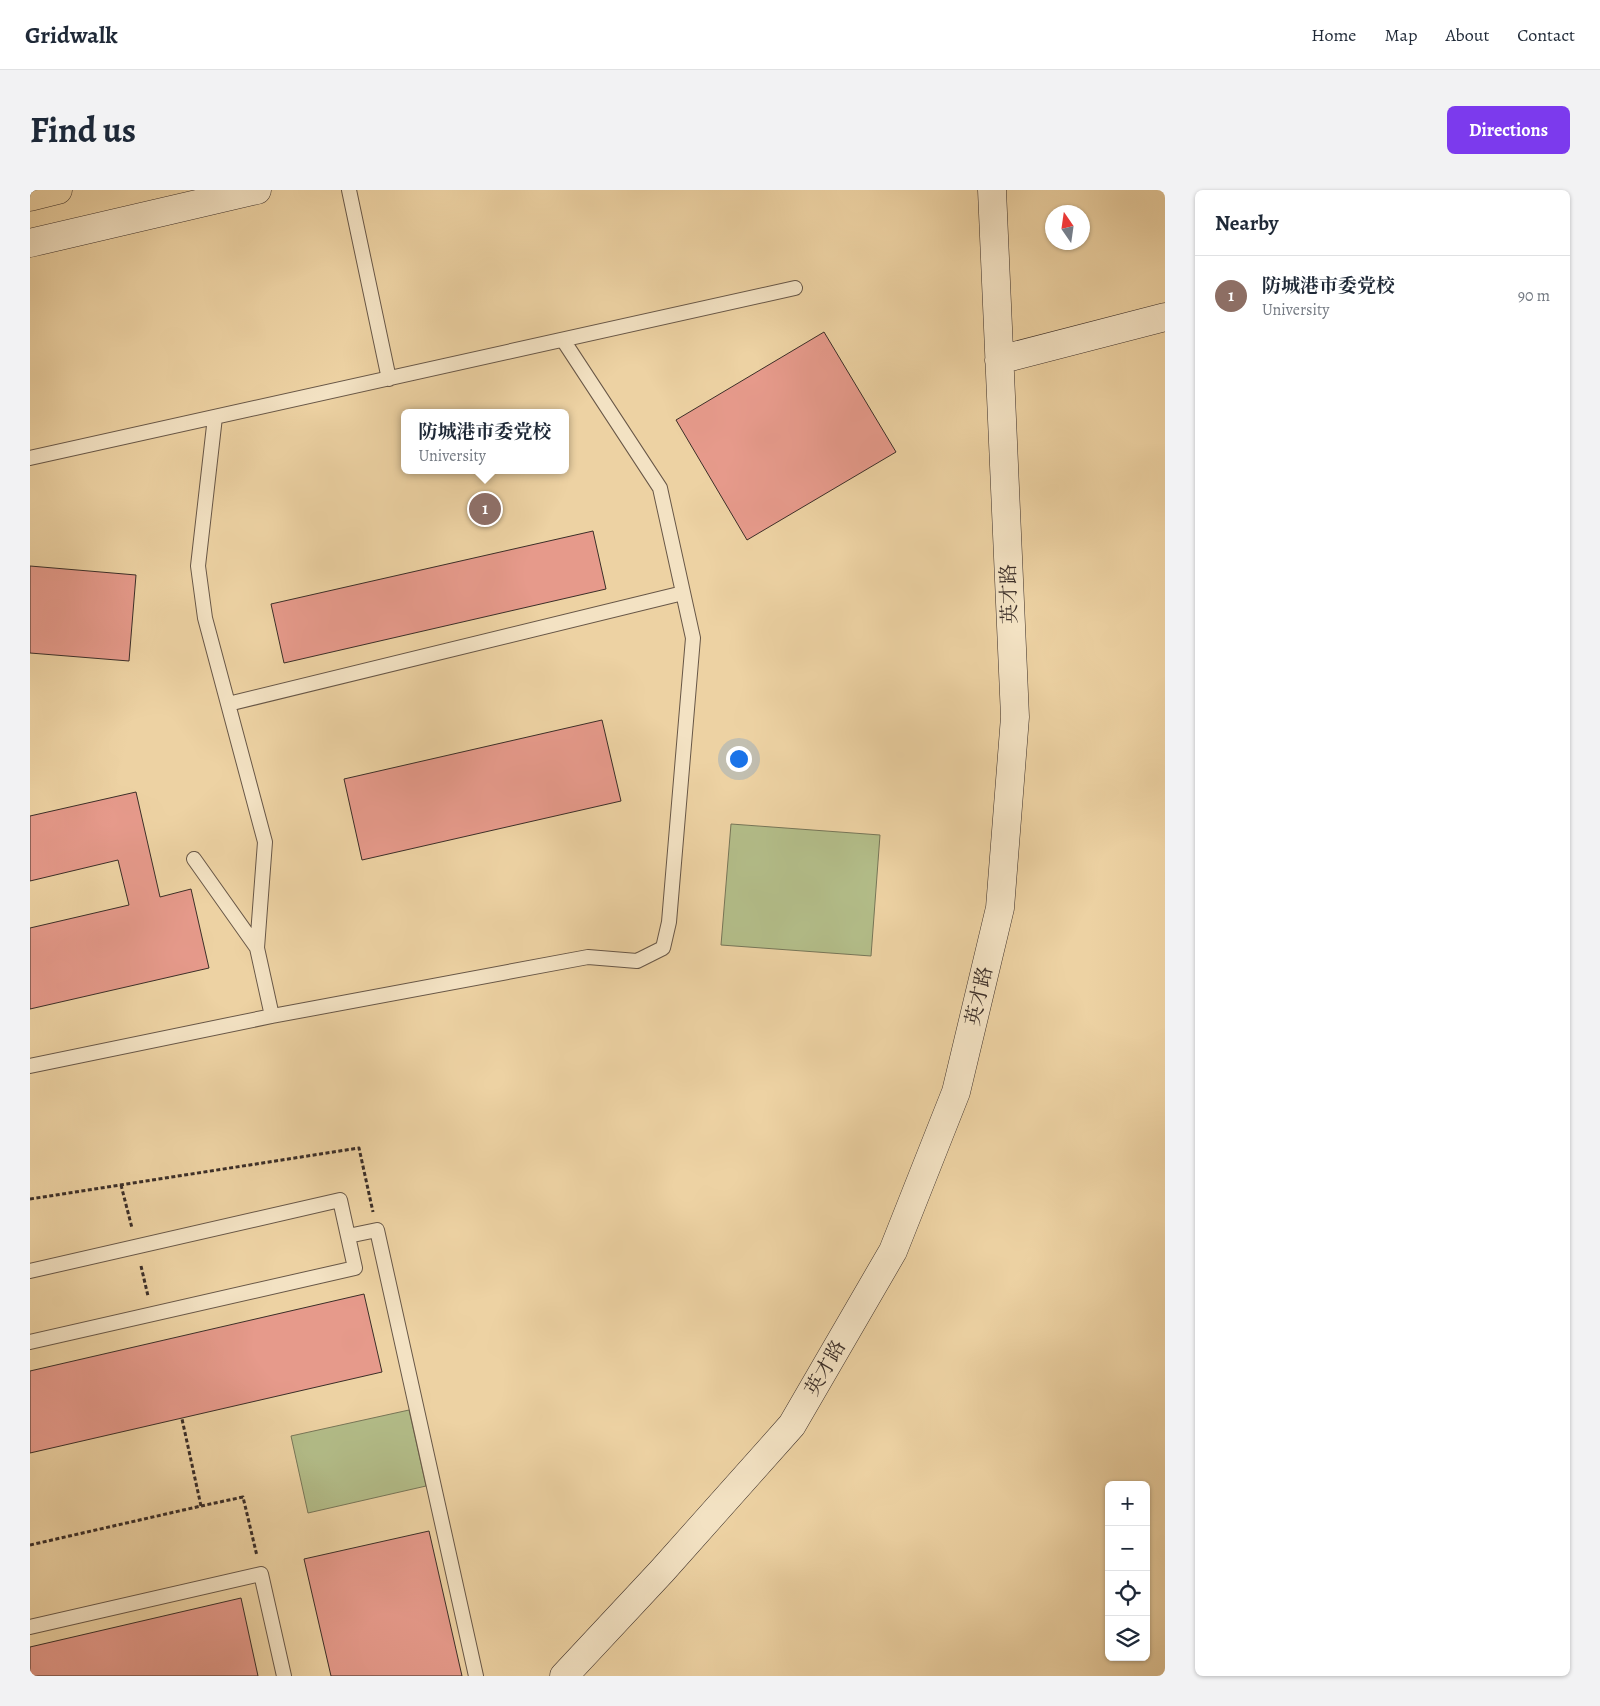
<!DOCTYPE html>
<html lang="en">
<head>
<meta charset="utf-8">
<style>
  body { margin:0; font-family:Alegreya,"Noto Serif SC",serif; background:#f2f2f3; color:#1f2937 }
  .controls { position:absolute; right:15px; bottom:15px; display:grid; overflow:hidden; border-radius:8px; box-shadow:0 1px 4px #0004 }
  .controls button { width:45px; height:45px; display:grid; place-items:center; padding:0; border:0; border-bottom:1px solid #e0e1e3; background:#fff; color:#1f2937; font:25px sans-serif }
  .compass { position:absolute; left:1015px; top:15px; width:45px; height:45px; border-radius:50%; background:#fff; box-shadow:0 1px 4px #0004; rotate:347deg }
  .you { position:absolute; left:708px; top:568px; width:18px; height:18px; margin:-12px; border:4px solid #fff; border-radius:50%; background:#1a73e8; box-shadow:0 0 0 8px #1a73e833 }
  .badge { display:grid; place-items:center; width:32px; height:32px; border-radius:50%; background:#7c3aed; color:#fff; font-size:16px; font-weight:700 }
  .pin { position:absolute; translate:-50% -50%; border:2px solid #fff; box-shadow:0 1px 5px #0006 }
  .popup { position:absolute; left:371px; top:219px; width:168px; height:65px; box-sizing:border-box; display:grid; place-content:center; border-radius:8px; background:#fff; filter:drop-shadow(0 1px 4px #0005); font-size:16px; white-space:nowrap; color:#747a83 }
  .popup b { font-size:19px; color:#1f2937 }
  .popup::after { content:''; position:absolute; left:50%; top:100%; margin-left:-10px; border:10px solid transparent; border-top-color:#fff }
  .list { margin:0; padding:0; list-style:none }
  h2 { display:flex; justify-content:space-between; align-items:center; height:65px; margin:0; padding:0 20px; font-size:21px }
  h2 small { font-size:16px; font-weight:400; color:#747a83 }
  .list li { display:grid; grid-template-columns:32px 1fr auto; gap:15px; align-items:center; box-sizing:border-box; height:80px; padding:0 20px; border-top:1px solid #e0e1e3 }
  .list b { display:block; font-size:19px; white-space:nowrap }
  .list p { margin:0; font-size:16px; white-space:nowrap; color:#747a83 }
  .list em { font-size:16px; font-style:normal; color:#747a83 }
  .icon { flex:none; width:28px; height:28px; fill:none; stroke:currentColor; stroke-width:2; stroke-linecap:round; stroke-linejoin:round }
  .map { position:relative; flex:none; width:1135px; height:1486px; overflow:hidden; border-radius:8px }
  header { display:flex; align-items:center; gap:30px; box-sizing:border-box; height:70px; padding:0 25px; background:#fff; border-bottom:1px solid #e0e1e3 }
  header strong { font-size:24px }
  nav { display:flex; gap:28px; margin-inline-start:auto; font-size:18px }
  .intro { display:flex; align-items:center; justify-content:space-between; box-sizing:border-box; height:120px; padding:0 30px }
  h1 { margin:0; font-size:35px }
  .button { padding:12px 22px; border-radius:8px; background:#7c3aed; color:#fff; font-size:18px; font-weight:700 }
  main { display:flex; gap:30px; padding:0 30px }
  aside { flex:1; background:#fff; border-radius:8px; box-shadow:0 1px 4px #0004 }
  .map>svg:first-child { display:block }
  .green { fill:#b3bd89; stroke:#777658 }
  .building { fill:#e69a8b; stroke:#3b2e28 }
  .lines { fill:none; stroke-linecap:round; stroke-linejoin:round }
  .lane-casing { stroke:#685747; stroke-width:16 }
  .secondary-casing { stroke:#3b2e28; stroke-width:29 }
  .highway-casing { stroke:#3b2e28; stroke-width:29 }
  .path { stroke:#3b2e28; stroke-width:3; stroke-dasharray:4 2.5; stroke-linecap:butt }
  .lane { stroke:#f3e2c3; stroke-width:14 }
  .secondary { stroke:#f3e2c3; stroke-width:28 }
  .highway { stroke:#edd2a3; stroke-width:28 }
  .labels { text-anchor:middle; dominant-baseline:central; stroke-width:4; stroke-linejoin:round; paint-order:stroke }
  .street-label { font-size:20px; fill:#3b2e28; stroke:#f3e2c3 }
</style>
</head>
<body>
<header>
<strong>Gridwalk</strong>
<nav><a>Home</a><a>Map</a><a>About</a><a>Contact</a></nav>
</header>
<div class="intro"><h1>Find us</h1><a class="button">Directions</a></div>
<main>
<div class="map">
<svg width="1135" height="1486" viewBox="0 0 1135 1486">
  <rect width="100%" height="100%" fill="#edd2a3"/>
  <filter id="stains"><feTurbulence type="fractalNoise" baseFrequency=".004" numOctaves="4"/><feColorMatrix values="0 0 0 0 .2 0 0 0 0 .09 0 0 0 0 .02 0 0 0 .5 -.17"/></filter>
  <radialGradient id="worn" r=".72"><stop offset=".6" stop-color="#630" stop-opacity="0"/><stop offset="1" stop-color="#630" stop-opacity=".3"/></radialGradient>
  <path class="green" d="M701,634l149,11 -9,121 -150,-11z
    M379,1220l17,76 -118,27 -17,-77z"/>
  <path class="building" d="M794,142l72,120 -149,88 -71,-120z
    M563,341l13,58 -322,74 -13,-59z
    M0,376l106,9 -7,86 -99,-8z
    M572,530l19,81 -259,59 -18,-81z
    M106,602l24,105 31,-8 18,79 -179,41v-81l99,-23 -11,-45 -88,21v-65z
    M334,1104l18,78 -352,81v-82z
    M399,1341l33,145h-131l-27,-117z
    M211,1408l17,78h-228v-29z"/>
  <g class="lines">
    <defs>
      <path id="lane" d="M319,0l40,189
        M185,227l-17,149 7,52 60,224 -8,106 15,68
        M0,268l765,-170
        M198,514l455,-111
        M164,669l63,89
        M0,876l242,-50 316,-59 49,4 26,-13 6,-26 24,-284 -33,-150 -97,-148
        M318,1046l29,-6 99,446
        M0,1081l310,-71 15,68 -325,74
        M0,1437l231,-53 23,102"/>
      <path id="secondary" d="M0,53l227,-53
        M969,170l166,-43
        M534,1486l98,-105 130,-146 101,-174 63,-159 44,-184 15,-191 -23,-527"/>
      <path id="highway" d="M0,7l28,-7"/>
    </defs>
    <use href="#lane" class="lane-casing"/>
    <use href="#secondary" class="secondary-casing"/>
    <use href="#highway" class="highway-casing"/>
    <path class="path" d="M91,995l11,43
      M0,1009l329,-51 14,64
      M111,1076l7,30
      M171,1316l42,-9 14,59
      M0,1355l171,-39 -19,-87"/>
    <use href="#lane" class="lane"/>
    <use href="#secondary" class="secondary"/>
    <use href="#highway" class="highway"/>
  </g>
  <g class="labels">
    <g class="street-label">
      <text transform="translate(979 404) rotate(-92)">英才路</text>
      <text transform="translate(949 806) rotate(-77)">英才路</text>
      <text transform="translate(795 1178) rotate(-60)">英才路</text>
    </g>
  </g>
  <rect width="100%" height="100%" filter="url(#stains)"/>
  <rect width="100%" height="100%" fill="url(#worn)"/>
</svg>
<div class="controls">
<button>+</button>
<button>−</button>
<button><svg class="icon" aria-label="locate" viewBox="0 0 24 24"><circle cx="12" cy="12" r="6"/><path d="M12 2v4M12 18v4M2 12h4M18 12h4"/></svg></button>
<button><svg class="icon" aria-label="layers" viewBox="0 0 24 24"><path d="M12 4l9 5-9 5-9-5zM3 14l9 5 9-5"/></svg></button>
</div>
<svg class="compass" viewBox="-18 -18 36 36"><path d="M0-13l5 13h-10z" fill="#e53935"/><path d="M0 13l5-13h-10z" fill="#747a83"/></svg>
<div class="you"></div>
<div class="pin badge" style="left:455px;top:319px;background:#8d6e63">1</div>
<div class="popup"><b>防城港市委党校</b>University</div>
</div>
<aside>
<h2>Nearby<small></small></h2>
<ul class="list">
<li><span class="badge" style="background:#8d6e63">1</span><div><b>防城港市委党校</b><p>University</p></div><em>90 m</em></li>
</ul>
</aside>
</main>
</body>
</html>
